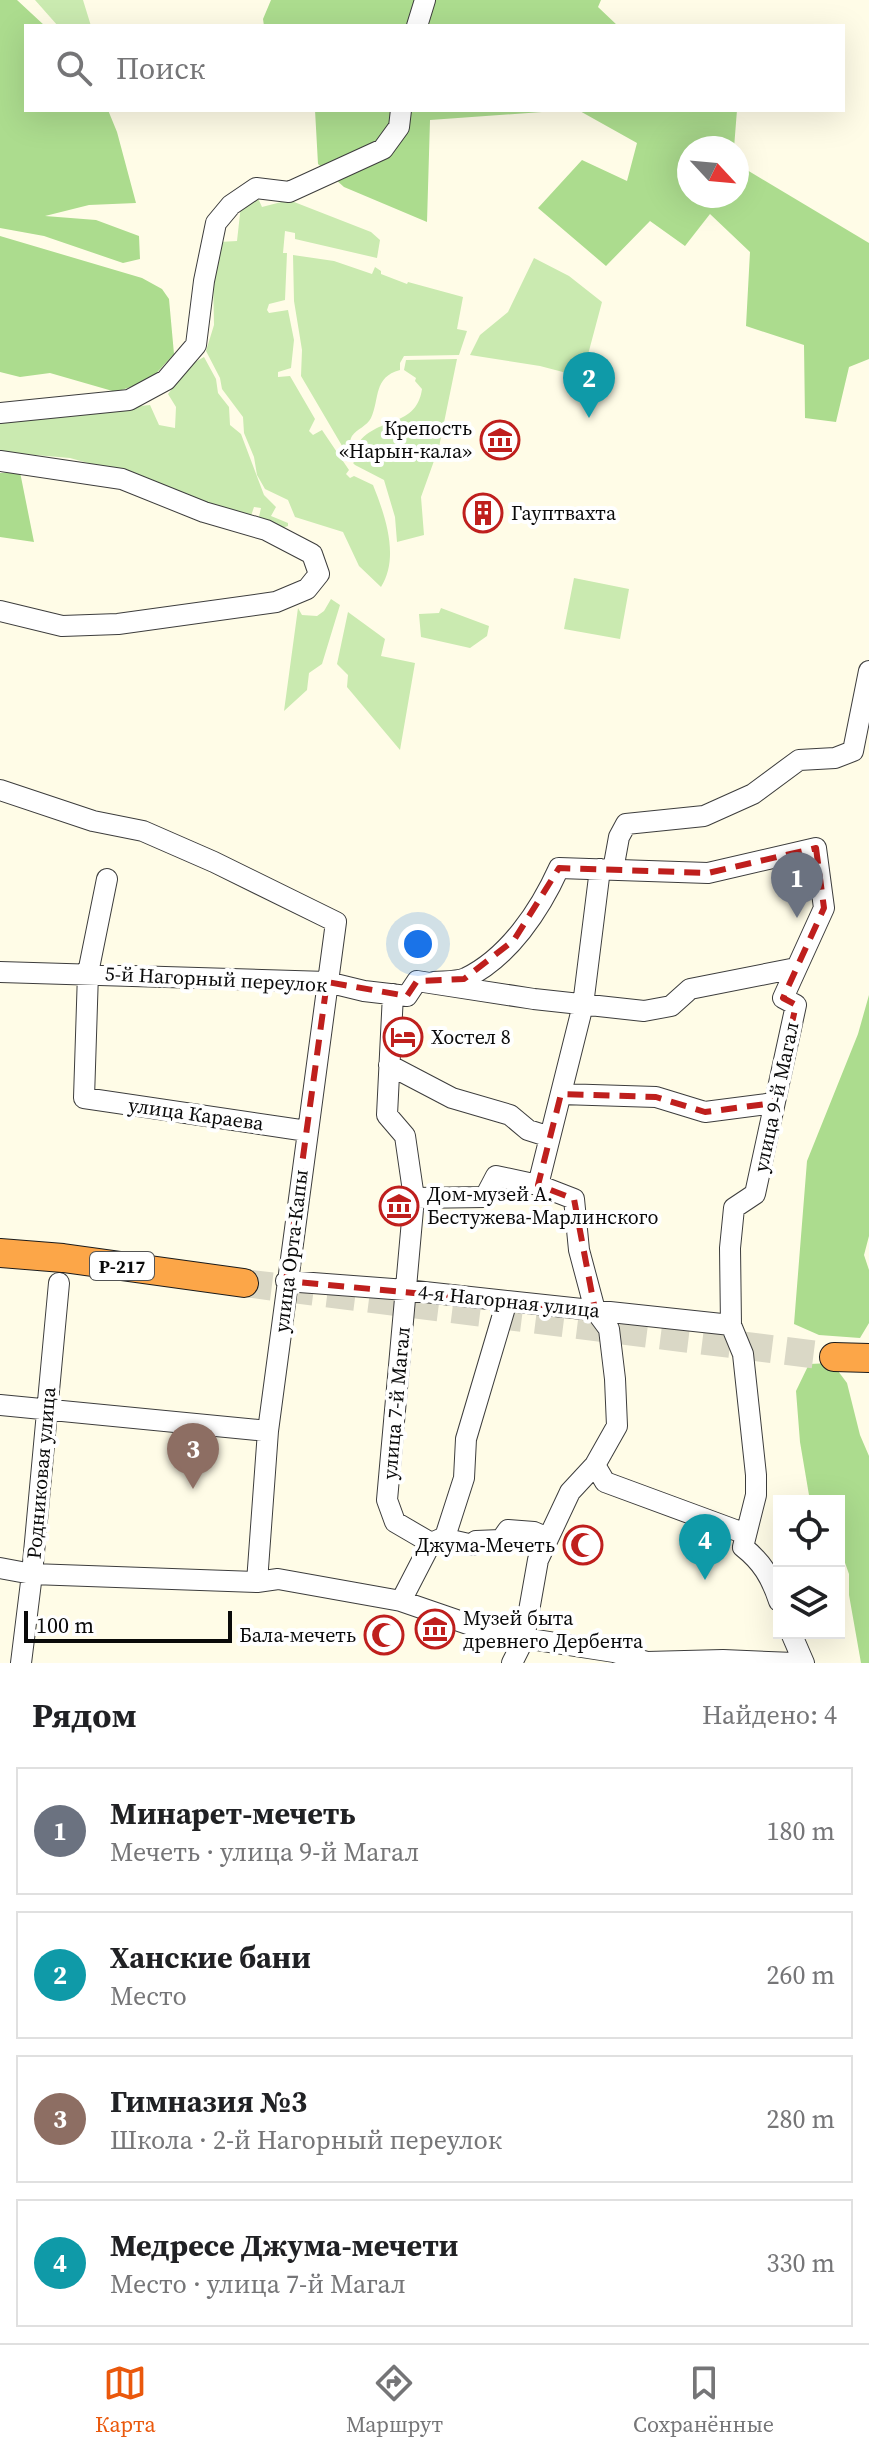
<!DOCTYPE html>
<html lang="ru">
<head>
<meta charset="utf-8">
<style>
  body { margin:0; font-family:"Source Serif 4",serif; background:#f2f2f2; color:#202124 }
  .controls { position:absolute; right:24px; bottom:24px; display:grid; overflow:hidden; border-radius:0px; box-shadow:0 8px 32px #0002 }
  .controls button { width:72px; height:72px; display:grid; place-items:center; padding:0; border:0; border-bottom:2px solid #e0e0e0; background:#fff; color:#202124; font:40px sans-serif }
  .compass { position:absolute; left:677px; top:136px; width:72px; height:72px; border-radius:50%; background:#fff; box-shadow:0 8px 32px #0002; rotate:116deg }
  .scale { position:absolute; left:24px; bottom:20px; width:208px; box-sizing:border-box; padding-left:8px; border:4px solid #0a0a0a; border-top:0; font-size:22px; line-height:28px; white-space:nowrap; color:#0a0a0a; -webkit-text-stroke:6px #fff; paint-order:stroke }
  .you { position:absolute; left:418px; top:944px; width:28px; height:28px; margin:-20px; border:6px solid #fff; border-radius:50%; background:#1a73e8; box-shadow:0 0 0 12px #1a73e833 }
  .badge { display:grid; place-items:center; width:52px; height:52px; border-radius:50%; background:#ea580c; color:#fff; font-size:26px; font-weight:700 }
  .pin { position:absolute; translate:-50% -66px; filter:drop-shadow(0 2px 4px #0008) }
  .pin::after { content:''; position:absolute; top:42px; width:28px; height:24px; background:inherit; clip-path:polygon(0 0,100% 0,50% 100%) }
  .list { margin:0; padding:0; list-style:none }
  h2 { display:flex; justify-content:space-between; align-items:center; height:104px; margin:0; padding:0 32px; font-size:34px }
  h2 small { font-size:26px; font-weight:400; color:#757577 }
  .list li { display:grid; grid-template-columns:52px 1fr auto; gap:24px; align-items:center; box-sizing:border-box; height:128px; margin:0 16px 16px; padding:0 16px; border:2px solid #e0e0e0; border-radius:0px }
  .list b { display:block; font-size:30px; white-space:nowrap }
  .list p { margin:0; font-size:26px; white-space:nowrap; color:#757577 }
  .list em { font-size:26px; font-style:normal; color:#757577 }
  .icon { flex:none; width:44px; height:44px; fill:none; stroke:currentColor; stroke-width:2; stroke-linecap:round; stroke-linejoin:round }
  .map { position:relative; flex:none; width:869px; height:1663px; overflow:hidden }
  .search { position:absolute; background:#fff; box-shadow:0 8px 32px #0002; left:24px; right:24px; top:24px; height:88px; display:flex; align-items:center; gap:20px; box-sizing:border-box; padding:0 28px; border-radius:0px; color:#757577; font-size:30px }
  .sheet { height:680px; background:#fff }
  nav { display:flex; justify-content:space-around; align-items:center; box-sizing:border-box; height:112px; border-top:2px solid #e0e0e0; background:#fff; font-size:22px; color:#757577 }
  nav a { display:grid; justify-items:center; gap:4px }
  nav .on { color:#ea580c }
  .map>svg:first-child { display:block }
  .green { fill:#caeab0 }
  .forest { fill:#acdc8e }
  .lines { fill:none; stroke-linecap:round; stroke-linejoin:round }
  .highway-tunnel { stroke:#dad8c6; stroke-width:28; stroke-dasharray:28 14; stroke-linecap:butt }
  .minor-casing { stroke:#3d3d3d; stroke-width:22 }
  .highway-casing { stroke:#1b1b1b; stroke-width:30 }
  .minor { stroke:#fff; stroke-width:20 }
  .highway { stroke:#fca648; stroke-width:28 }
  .marked { fill:none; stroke:#bf1f1d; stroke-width:6; stroke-dasharray:16 10; stroke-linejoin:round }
  .labels { text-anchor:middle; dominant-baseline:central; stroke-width:8; stroke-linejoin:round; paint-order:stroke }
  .shield { fill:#fff; stroke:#545454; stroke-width:2 }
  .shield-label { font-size:18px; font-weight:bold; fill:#0a0a0a }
  .poi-label { font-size:20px; fill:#0a0a0a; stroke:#fff; text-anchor:start }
  .street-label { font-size:20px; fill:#0a0a0a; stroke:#fff }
</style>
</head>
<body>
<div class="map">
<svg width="869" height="1663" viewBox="0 0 869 1663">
  <rect width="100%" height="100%" fill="#fffce7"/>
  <path class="green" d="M35,0h48l8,26h-33z
    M257,196l5,11 27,-7 82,32 9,8 -3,18 -82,-19v-6l-10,-2 -2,22h4l-2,47 -16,4 -2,6 2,3 19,-3 6,30 -3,28 -13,4v5l12,-1 25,43 -6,12 4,4 9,-5 27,40 -3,4 4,4 4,-2 19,9c12,30 27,72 8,102l-22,-21 -16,-34 -48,-15 -7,-17 -23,-11 -8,-14 -3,-18 -10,-24 -1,-16 -21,-28 -2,-11 -14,-27 8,-26 -1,-49 6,-34 18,-1 4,-36z
    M293,255l41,6 38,13 3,-7 6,4v3l26,10 1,-2 55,15 -6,32 10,2 -8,24 -55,1 -4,7v7c-27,7 -20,29 -29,48 -4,8 -14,11 -19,18 -3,5 -3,14 -4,20l-47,-80 1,-26 -8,-49z
    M534,258l35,18 33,26 -20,75 -42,-11 -70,-11 10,-20 28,-23z
    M204,357l12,22 2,14 11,14 1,18 11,9 23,61 12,12 -5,9 17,7v3l-6,2 -24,-7 3,-13 -7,-1 -4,12 -126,-46 -54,-15 -70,-6v-32l150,-15 9,20 16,3 1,-21 -8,-13 22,-29z
    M457,359l-18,88 -18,50 3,38 -27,7 -2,-25 -11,-37 -29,-15 -2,-2 8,-7 -7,-6c18,-36 62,-19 68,-61l-7,-8 1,-3 -12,-8 2,-10z
    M574,578l55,11 -9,50 -56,-10z
    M331,599l9,6 -18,59 -13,9 -2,17 -23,21 14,-103 4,7 15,1 7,-5z
    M441,608l48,18 -2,10 -17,12 -49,-11 -2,-23 20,-1z
    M348,612l37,27 -4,17 34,7 -15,87 -53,-63 1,-12 -11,-11z"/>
  <path class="forest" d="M0,0h17l28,26h-19v84h82l9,22 19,71 -47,2 -44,11 51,4 43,16 1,23 -17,4 -79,-27 -44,-8z
    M271,0h330l-3,7 20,19h-354l-1,-7z
    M315,110h254l-139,10 -3,102 -83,-35 -26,-23z
    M578,110h159l-3,38h-45v48h48v-32l132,79v116l-20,8 -13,55 -31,-4 -1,-73 -58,-19 4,-74 -40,-38 -25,32 -35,-25 -44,45 -68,-58 44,-48 45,21 10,-38z
    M0,236l142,42 20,11 7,10 5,55 -24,26 -34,12 -66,-19 -30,4 -20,-5z
    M20,472l14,70 -34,-5v-64z
    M869,995v241l-5,19 5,15v53l-9,15 -41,-3 -25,-11 13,-163 51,-127z
    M832,1363l15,20 13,52 9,21v207h-8l-12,-68v-21l-10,-28v-45h-29l-10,-59 -4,-51 13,-27z"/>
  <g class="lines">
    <path class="highway-tunnel" d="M244,1283l590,74"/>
    <defs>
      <path id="minor" d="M417,26l8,-26
        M0,413l129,-13 37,-20 30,-35 8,-64 12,-58 15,-18 25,-17 33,4 94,-43 16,-22 2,-17
        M0,461l122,18 82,33 62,18 46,24 7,20 -12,15 -31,13 -158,22 -56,2 -62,-15
        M0,790l93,31 50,10 71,31 122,60 -68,509 -11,151
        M613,870l6,-33 7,-13 78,-8 49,-22 46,-34 36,-2 18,-7 16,-80
        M107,879l-19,94 -4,125 223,33
        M0,972l327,10 37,9 43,5 10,-15 117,18 110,12 27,-5 19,-17 106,-21
        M434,982c10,-1 23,0 32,-4 43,-21 74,-68 93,-110l149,5 108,-25 8,60 -41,90 13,7 -41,189 -21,14 -4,40 1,77 12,29 13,121v20l-13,52c19,15 28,30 36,54
        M393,994l-6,121 18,21 9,62 -27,302 8,22 36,21
        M389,1065l63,33 58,17 18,15 22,7
        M561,1094l95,3 49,15 69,-9
        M414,1198l71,-1 11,-21 42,9
        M286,1281l120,9 325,35
        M0,1405l268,26
        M595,1465l10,17 141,52
        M442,1538l31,7 3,-4 25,-1 7,-10 26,2 14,6
        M0,1568l32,6 225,8 21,-3 123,22 96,33 117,18 33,10 76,-2 71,3
        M401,1601l30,-58 14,-6 19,-59 2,-39 41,-138
        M791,1633l13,30
        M21,1663l11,-89 27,-291
        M512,1663l12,-24 14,-79 32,-68 25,-27 22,-39 -2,-47 -6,-50 -14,-19 -16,-60 -5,-51 -36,-14 45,-180 17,-136"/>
      <path id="highway" d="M0,1253l63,5 181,25
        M834,1357l35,1"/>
    </defs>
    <use href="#minor" class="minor-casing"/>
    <use href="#highway" class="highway-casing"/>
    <use href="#minor" class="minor"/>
    <use href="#highway" class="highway"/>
  </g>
  <path class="marked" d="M816,848l8,60 -41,90 13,7 -22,98 -69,9 -49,-15 -95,-3 -23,91 36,14 21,111 -309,-29 41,-299 80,14 10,-15 47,-2 50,-39 45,-72 149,5z"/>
  <defs>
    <symbol id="museum-ring" viewBox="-11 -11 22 22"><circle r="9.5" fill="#fff" stroke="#bf1f1d" stroke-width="1.5"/><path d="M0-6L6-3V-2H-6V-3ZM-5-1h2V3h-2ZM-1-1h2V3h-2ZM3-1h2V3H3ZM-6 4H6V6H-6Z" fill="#bf1f1d"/></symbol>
    <symbol id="building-ring" viewBox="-11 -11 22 22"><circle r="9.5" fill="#fff" stroke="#bf1f1d" stroke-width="1.5"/><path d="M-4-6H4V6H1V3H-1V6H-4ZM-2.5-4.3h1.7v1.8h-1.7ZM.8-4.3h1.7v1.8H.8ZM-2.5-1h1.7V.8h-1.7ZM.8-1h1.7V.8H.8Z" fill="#bf1f1d"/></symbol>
    <symbol id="hotel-ring" viewBox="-11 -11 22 22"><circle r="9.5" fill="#fff" stroke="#bf1f1d" stroke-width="1.5"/><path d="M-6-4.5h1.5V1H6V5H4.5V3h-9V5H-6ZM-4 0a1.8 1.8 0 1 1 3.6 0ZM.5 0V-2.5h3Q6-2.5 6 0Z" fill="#bf1f1d"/></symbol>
    <symbol id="mosque-ring" viewBox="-11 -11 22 22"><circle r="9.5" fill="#fff" stroke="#bf1f1d" stroke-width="1.5"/><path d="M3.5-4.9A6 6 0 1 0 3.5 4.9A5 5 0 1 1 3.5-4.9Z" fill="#bf1f1d"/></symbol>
  </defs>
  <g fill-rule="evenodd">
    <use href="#museum-ring" x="478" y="418" width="44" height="44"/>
    <use href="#building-ring" x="461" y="491" width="44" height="44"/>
    <use href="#hotel-ring" x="381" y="1015" width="44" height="44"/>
    <use href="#museum-ring" x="377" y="1184" width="44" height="44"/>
    <use href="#mosque-ring" x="561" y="1523" width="44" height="44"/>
    <use href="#museum-ring" x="413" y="1607" width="44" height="44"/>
    <use href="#mosque-ring" x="362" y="1613" width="44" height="44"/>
  </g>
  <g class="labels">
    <rect class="shield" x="90" y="1252" width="64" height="28" rx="6"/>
    <g class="shield-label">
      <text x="122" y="1266">Р-217</text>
    </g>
    <g class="poi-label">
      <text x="472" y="428" text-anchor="end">Крепость<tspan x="472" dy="23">«Нарын-кала»</tspan></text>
      <text x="511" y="513">Гауптвахта</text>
      <text x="431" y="1037">Хостел 8</text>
      <text x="427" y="1194">Дом-музей А.<tspan x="427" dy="23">Бестужева-Марлинского</tspan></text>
      <text x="555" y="1545" text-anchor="end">Джума-Мечеть</text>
      <text x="463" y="1618">Музей быта<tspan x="463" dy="23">древнего Дербента</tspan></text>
      <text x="356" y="1635" text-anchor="end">Бала-мечеть</text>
    </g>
    <g class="street-label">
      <text transform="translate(216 979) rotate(3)">5-й Нагорный переулок</text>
      <text transform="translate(776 1097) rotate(-78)">улица 9-й Магал</text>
      <text transform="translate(196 1114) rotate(8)">улица Караева</text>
      <text transform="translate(291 1251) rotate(-83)">улица Орта-Капы</text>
      <text transform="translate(509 1301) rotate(6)">4-я Нагорная улица</text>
      <text transform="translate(396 1403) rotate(-85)">улица 7-й Магал</text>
      <text transform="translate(41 1473) rotate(-85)">Родниковая улица</text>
    </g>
  </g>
</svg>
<div class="controls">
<button><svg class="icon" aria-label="locate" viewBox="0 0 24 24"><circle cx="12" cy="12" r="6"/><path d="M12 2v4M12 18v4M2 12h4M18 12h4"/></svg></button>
<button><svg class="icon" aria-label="layers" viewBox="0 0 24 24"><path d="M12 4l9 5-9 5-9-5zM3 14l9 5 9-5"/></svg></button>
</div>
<svg class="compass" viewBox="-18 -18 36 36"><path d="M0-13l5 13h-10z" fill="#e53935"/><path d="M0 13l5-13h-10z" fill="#757577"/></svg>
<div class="scale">100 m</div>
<div class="you"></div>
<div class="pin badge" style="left:797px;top:918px;background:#6b7280">1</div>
<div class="pin badge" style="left:589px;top:418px;background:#0f9aa8">2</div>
<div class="pin badge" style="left:193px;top:1489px;background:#8d6e63">3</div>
<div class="pin badge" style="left:705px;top:1580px;background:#0f9aa8">4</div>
<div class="search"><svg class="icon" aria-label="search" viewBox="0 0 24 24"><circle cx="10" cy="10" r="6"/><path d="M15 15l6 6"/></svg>Поиск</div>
</div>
<section class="sheet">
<h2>Рядом<small>Найдено: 4</small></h2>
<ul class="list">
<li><span class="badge" style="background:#6b7280">1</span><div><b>Минарет-мечеть</b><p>Мечеть · улица 9-й Магал</p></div><em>180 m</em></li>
<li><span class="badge" style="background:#0f9aa8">2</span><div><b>Ханские бани</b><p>Место</p></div><em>260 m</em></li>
<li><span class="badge" style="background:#8d6e63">3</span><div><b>Гимназия №3</b><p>Школа · 2-й Нагорный переулок</p></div><em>280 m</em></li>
<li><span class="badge" style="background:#0f9aa8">4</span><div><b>Медресе Джума-мечети</b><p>Место · улица 7-й Магал</p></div><em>330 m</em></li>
</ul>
</section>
<nav>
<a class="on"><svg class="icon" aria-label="map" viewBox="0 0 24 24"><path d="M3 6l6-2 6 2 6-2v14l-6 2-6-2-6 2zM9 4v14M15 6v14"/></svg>Карта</a>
<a><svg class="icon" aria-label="directions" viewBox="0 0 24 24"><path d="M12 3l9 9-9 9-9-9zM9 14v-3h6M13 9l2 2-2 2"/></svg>Маршрут</a>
<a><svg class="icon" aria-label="saved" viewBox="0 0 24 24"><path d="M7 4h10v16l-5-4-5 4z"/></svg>Сохранённые</a>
</nav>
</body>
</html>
